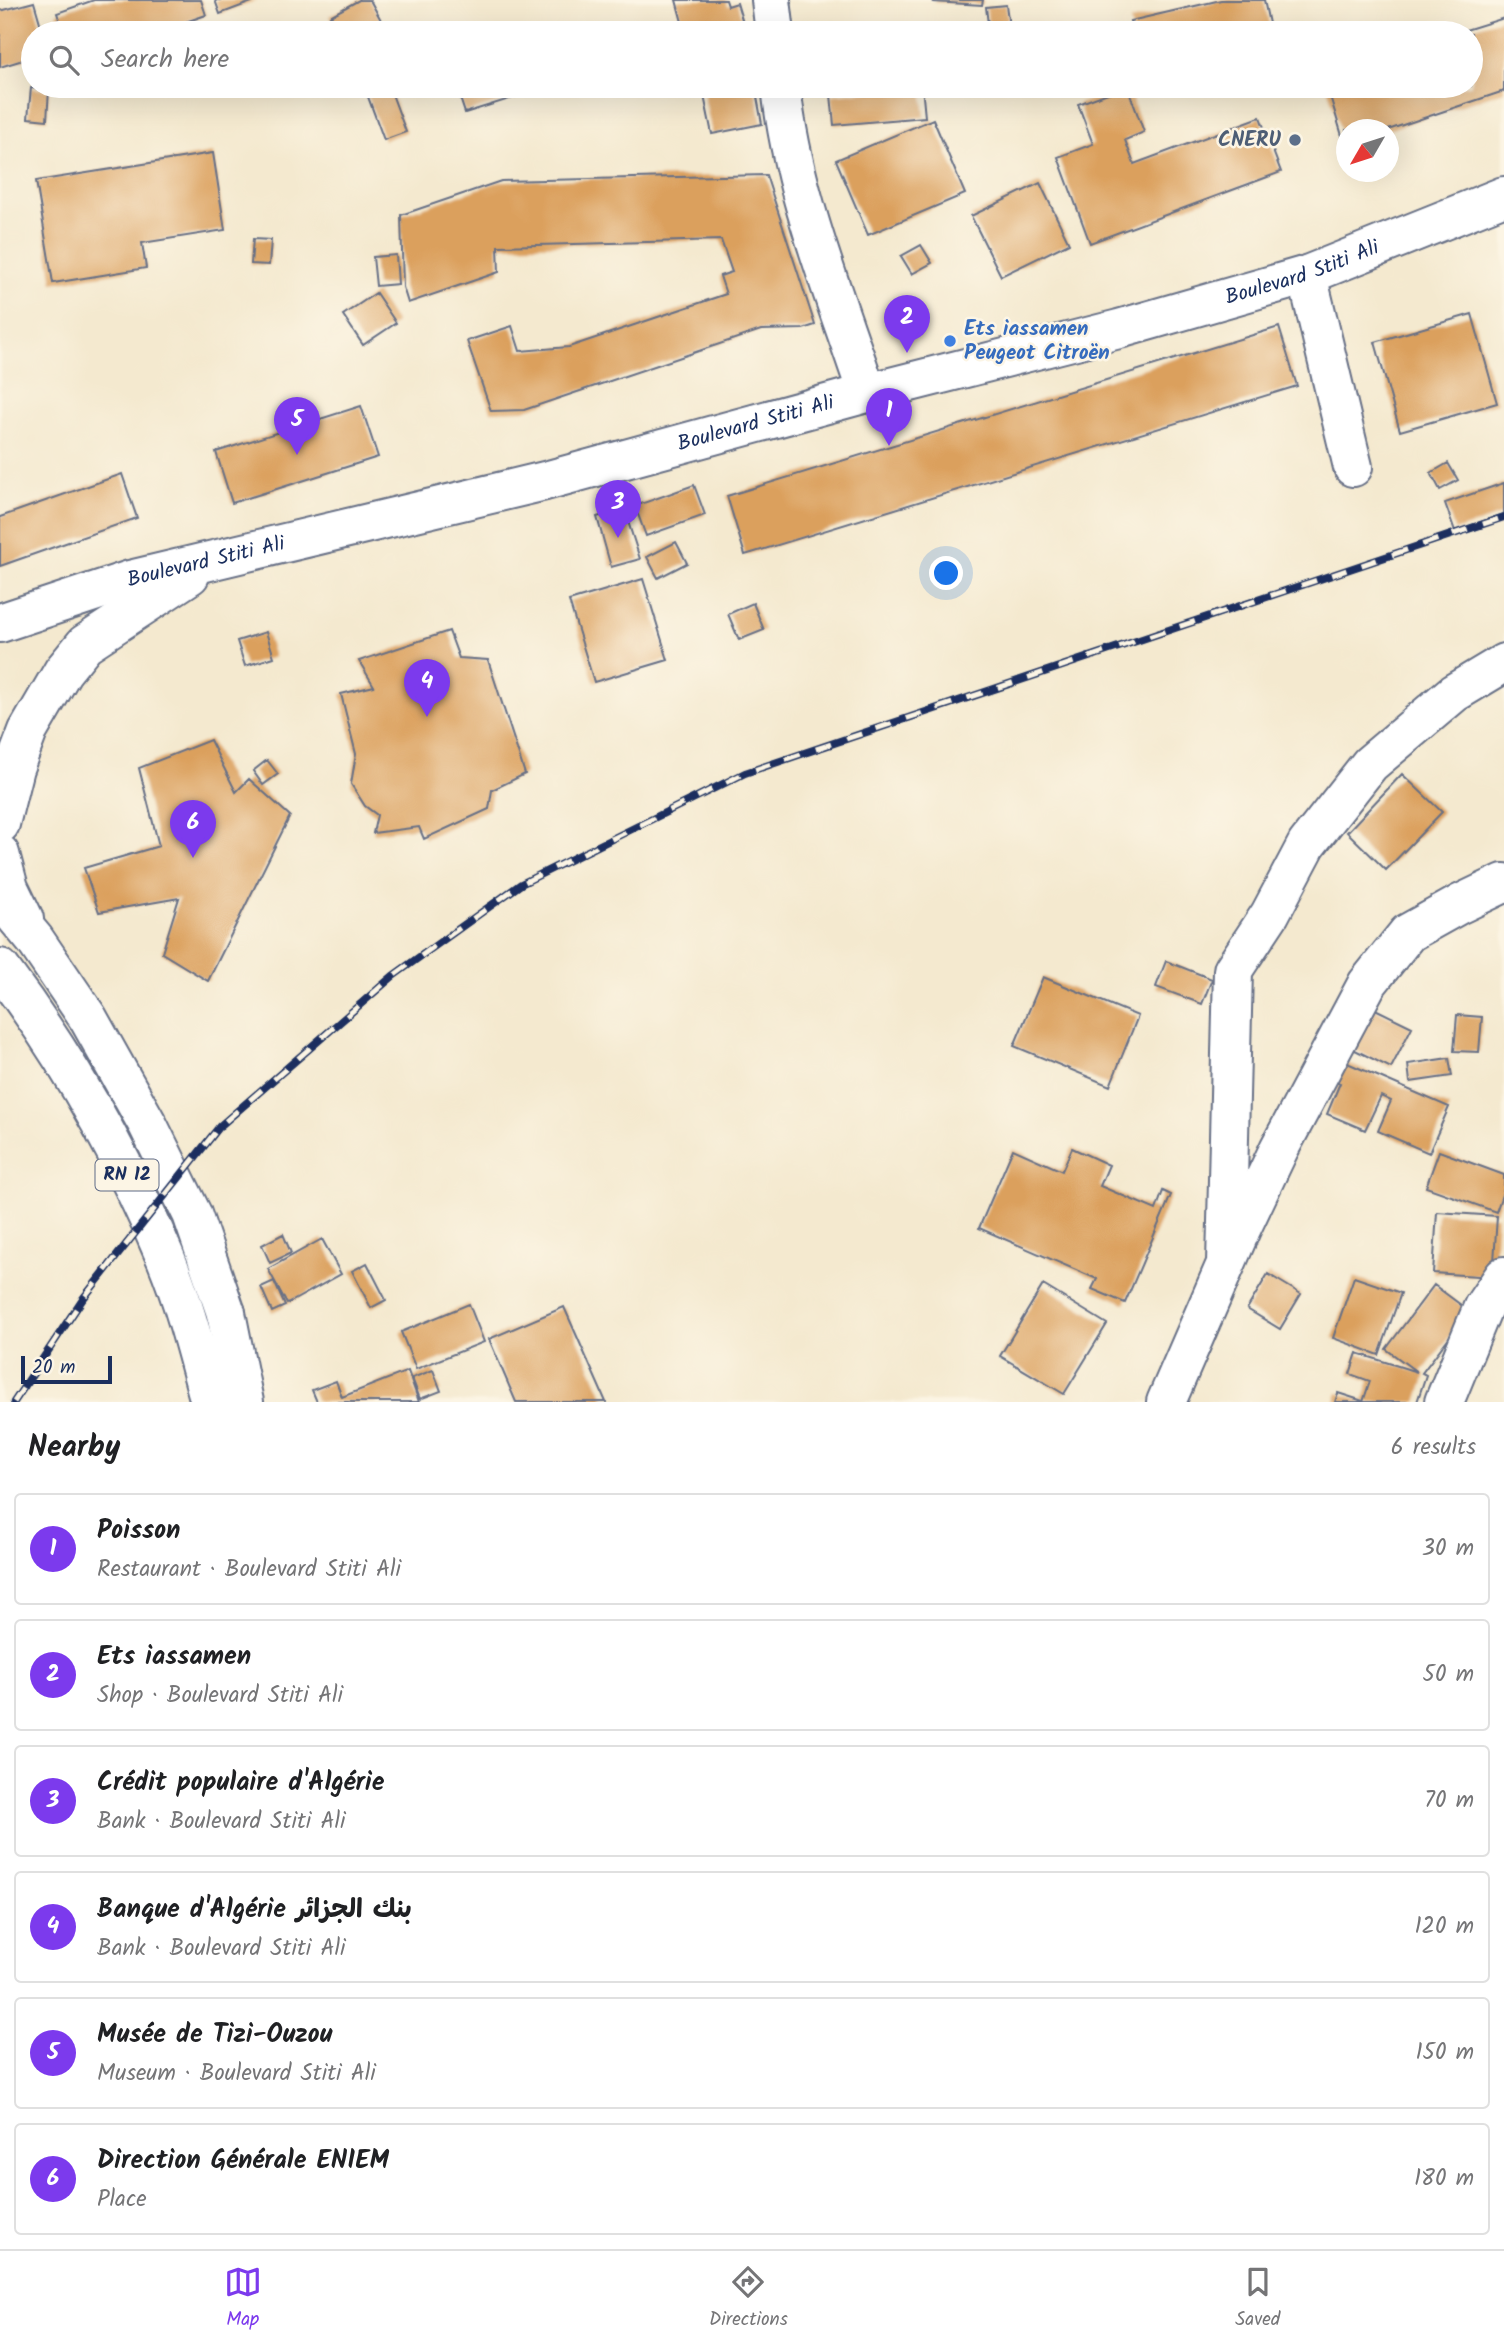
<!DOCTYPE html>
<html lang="en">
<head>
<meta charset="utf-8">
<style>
  body { margin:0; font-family:Kalam,"Playpen Sans Arabic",sans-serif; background:#f6f6f6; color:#202124 }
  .compass { position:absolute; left:1336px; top:119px; width:63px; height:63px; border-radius:50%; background:#fff; box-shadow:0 7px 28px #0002; rotate:231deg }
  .scale { position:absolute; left:21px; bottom:18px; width:91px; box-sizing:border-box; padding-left:7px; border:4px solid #1b2f5e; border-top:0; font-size:19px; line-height:24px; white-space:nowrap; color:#1b2f5e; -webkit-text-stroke:5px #fcf5e5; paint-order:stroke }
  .you { position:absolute; left:947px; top:574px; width:24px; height:24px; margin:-18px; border:5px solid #fff; border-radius:50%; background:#1a73e8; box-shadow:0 0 0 10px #1a73e833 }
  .badge { display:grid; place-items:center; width:46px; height:46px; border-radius:50%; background:#7c3aed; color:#fff; font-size:23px; font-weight:700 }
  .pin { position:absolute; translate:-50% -58px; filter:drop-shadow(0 2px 4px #0008) }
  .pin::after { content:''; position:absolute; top:37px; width:24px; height:21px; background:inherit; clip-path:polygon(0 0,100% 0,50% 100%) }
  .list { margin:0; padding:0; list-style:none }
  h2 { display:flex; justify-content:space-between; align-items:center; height:91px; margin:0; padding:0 28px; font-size:30px }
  h2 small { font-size:23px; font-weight:400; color:#757577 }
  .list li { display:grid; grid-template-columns:46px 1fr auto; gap:21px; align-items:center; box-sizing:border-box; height:112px; margin:0 14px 14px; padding:0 14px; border:2px solid #e0e0e0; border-radius:7px }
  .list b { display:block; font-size:26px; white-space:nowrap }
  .list p { margin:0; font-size:23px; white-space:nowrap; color:#757577 }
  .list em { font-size:23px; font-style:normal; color:#757577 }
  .icon { flex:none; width:38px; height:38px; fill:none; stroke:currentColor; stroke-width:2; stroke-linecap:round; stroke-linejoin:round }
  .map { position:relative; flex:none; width:1504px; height:1402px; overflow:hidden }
  .search { position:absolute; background:#fff; box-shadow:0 7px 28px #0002; left:21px; right:21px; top:21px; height:77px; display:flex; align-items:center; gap:18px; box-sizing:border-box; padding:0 24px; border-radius:38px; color:#757577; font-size:26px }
  .sheet { height:847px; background:#fff }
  nav { display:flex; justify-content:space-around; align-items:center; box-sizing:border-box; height:98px; border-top:2px solid #e0e0e0; background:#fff; font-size:19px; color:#757577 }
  nav a { display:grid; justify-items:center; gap:4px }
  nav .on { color:#7c3aed }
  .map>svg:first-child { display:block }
  .building { fill:#dba05d }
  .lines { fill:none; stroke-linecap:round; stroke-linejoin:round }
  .minor-casing { stroke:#677086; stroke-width:42 }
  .major-casing { stroke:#677086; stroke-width:42 }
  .highway-casing { stroke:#677086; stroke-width:42 }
  .minor { stroke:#fff; stroke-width:38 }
  .major { stroke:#fff; stroke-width:38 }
  .highway { stroke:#fff; stroke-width:38 }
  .rail-casing { stroke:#1b2f5e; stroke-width:8 }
  .rail { stroke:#fcf5e5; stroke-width:5; stroke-dasharray:16; stroke-linecap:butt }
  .service-dot { fill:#5c6f8a; stroke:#fcf5e5; stroke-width:2.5 }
  .shop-dot { fill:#3f7fe0; stroke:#fcf5e5; stroke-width:2.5 }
  .labels { text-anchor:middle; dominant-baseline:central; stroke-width:5; stroke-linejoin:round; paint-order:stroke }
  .shield { fill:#fcf5e5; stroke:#5e6a86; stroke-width:2 }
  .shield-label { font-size:19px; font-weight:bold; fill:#1b2f5e }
  .service-label { font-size:21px; font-weight:bold; fill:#4e5e75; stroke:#fcf5e5; text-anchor:end }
  .street-label { font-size:21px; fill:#1b2f5e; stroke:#fcf5e5 }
  .shop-label { font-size:21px; font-weight:bold; fill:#366cbe; stroke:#fcf5e5; text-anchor:start }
</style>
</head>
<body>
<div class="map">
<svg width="1504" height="1402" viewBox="0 0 1504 1402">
  <rect width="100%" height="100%" fill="#fcf5e5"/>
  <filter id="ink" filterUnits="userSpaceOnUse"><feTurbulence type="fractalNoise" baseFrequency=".0143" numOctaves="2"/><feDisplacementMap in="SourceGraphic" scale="14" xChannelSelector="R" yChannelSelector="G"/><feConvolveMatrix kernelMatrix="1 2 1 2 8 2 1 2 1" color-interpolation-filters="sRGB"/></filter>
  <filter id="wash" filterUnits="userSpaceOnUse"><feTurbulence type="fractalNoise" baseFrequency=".00686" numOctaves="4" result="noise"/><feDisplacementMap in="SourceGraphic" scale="28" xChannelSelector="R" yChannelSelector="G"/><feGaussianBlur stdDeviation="1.57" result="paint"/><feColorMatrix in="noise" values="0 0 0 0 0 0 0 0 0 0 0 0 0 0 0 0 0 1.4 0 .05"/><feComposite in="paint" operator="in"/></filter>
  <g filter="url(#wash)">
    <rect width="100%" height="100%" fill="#f4e9cf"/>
    <g id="blocks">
      <path class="building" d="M94,0h107l5,15 -38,13 1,4 -3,1h-102l-7,-20z
        M215,0h42l-37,14z
        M359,0h11l18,33h-49l-9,-17z
        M676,0h50l2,6 9,-3 9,30h-61z
        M935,0h48l-1,5 -48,-3z
        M1221,0h43l7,33h-138l-3,-12z
        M34,2l9,31h-10v24l-33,10v-56z
        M1006,5l4,28h-21l-3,-26z
        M1504,18v73l-116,39h-42v19l-19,-63h144v-53h-15z
        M1057,27l1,6h-28v-1z
        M389,86l17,46 -22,8 -17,-46z
        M456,86h63l3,9 -57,18z
        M702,86h53l7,38 -50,10z
        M922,86l3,31 -91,8 -3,-30z
        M1127,86l17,46 -19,8 9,24 126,-47 21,55 -191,71 -32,-86 35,-13 -15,-40z
        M31,88l18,2 -2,30 -19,-2z
        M933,119l32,75 -97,41 -32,-75z
        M213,153l12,77 -83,13 4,25 -93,15 -17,-102z
        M766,175l49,150 -12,4 -42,1 -237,80 -33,1 -24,-70 45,-15 8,25 49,-4 157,-53 -6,-18 12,-4 -11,-32 -223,6 1,26 -91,31 -5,-16 -2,-72 100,-34z
        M1040,183l29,60 -68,33 -30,-60z
        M253,239l18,1 -2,25 -18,-1z
        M921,245l11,18 -20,11 -11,-18z
        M396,255l2,29 -22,2 -3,-29z
        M376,293l20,30 -33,22 -20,-30z
        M1472,314l25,89 -97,28 -25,-89z
        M1279,327l18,59 -552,169 -18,-59z
        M361,406l17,51 -146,46 -16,-51z
        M1448,463l10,17 -18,10 -9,-17z
        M122,474l15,44 -137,48v-49z
        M1504,483v31l-49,17 -10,-28z
        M694,485l11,30 -59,21 -11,-30z
        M624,509l16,50 -29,8 -14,-50z
        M676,542l11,21 -29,15 -11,-21z
        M643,579l25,81 -74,22 -25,-81z
        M753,603l11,27 -25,10 -11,-26z
        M449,631l10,27 29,2 37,114 -33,16 -3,19 -65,30 -5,-12 -46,6 4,-18 -12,-9 -14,-22 5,-30 -15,-60 33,-8 -15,-25z
        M266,632l8,25 -29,9 -8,-25z
        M210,740l26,52 13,-13 41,37 -82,165 -46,-28 17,-55 -80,14 -15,-44 75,-22 -20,-78z
        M267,760l11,14 -15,11 -10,-14z
        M1402,774l40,38 -56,58 -39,-38z
        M1166,961l46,18 -10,25 -46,-17z
        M1043,977l95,39 -28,70 -96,-40z
        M1367,1005l45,22 -21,41 -44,-22z
        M1457,1015l25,2 -3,35 -25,-1z
        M1449,1058l3,18 -42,6 -2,-18z
        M1338,1059l111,48 -20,46 -51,-22 13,-30 -10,-5 -16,34 -38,-16 13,-31 -11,-4z
        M1072,1148l37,17 -9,21 56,24 7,-19 8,4 -46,108 -33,-14 5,-10 -118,-51 34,-79 49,22z
        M1439,1151l65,24v14l-8,23 -70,-25z
        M1437,1212l60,4 -4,61 -60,-4z
        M283,1234l8,19 -21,10 -8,-18z
        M322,1239l19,35 -54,30 -19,-35z
        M367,1263l19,37 -15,8 -19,-37z
        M1268,1274l33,20 -21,35 -33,-20z
        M1354,1277l47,16 -22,62 -46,-17z
        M274,1281l11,25 -13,6 -11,-25z
        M1043,1285l64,39 -43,70 -64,-38z
        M1434,1285l35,26 -47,62 4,2 -9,27h-54l7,-21 -20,-7 7,-21 60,19 -31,-23z
        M469,1304l15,38 -68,27 -15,-37z
        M564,1307l42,95h-90l-27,-63z
        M433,1370l8,21 -21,8 -8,-21z
        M408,1371l11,31h-102l-5,-12 24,-9 6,16z
        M1338,1393l25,8v1h-28z"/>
    </g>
  </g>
  <g filter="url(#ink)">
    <use href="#blocks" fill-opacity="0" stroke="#677086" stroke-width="2"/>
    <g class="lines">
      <defs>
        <path id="minor" d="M771,0l4,33
          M781,86c11,106 53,207 86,307
          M1307,275l46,192
          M1226,1264l7,-294 37,-56 37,-70 63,-80 84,-71 50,-30
          M1166,1402l76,-175 37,-78 88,-165 41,-51 52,-29 44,-21
          M1444,1402l39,-95 21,-31"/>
        <g id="major">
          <path id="s1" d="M0,623l130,-43 415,-99 322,-88 252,-64 188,-54 197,-79"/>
          <path d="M0,824l14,-56 14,-37 35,-60 22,-27 105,-69"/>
          <path d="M0,854l9,34 15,31"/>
          <path d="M0,898l35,42 53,78 60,107 44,89 34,99"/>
          <path d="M0,968c68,90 123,188 166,291 19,46 31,95 44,143"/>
        </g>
        <path id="highway" d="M226,1313l18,89"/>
      </defs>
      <use href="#minor" class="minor-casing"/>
      <use href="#major" class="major-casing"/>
      <use href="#highway" class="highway-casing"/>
      <use href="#minor" class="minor"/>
      <use href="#major" class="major"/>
      <use href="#highway" class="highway"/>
      <defs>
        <path id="rail" d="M14,1402l68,-102 138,-174 173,-150 128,-92 224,-111 759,-256"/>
      </defs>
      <use href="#rail" class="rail-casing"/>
      <use href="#rail" class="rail"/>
    </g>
  </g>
  <circle class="service-dot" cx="1295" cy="140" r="7"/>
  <circle class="shop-dot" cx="950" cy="341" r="7"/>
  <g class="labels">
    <rect class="shield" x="95.5" y="1159.5" width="63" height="31" rx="5"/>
    <g class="shield-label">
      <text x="127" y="1175">RN 12</text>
    </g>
    <g class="service-label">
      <text x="1281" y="140">CNERU</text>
    </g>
    <g class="street-label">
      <text stroke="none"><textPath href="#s1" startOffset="1349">Boulevard Stiti Ali</textPath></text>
      <text stroke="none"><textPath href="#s1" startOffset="782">Boulevard Stiti Ali</textPath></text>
      <text stroke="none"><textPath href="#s1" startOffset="215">Boulevard Stiti Ali</textPath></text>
    </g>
    <g class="shop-label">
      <text x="964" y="329">Ets iassamen<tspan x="964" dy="24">Peugeot Citroën</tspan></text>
    </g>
  </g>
</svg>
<svg class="compass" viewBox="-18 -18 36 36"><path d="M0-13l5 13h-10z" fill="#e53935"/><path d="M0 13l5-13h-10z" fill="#757577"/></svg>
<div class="scale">20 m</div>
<div class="you"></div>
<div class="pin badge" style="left:889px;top:446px">1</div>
<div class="pin badge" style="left:907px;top:353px">2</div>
<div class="pin badge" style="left:618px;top:538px">3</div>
<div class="pin badge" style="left:427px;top:717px">4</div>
<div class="pin badge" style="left:297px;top:455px">5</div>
<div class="pin badge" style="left:193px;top:858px">6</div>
<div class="search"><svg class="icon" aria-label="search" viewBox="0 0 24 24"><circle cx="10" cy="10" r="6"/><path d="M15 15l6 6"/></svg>Search here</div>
</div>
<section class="sheet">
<h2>Nearby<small>6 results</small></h2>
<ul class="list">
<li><span class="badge">1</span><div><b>Poisson</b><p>Restaurant · Boulevard Stiti Ali</p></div><em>30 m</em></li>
<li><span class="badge">2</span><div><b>Ets iassamen</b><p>Shop · Boulevard Stiti Ali</p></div><em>50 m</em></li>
<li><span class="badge">3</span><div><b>Crédit populaire d'Algérie</b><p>Bank · Boulevard Stiti Ali</p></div><em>70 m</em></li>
<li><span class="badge">4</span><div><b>Banque d'Algérie بنك الجزائر</b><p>Bank · Boulevard Stiti Ali</p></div><em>120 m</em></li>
<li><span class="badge">5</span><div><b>Musée de Tizi-Ouzou</b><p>Museum · Boulevard Stiti Ali</p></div><em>150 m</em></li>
<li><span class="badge">6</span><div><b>Direction Générale ENIEM</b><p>Place</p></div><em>180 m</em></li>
</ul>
</section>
<nav>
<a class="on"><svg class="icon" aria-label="map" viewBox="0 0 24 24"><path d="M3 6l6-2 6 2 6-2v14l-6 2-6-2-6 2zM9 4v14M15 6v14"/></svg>Map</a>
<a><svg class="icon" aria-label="directions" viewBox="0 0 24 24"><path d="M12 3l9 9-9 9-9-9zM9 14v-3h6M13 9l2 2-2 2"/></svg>Directions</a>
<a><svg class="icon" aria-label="saved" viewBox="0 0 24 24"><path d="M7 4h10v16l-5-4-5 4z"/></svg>Saved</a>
</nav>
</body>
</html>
